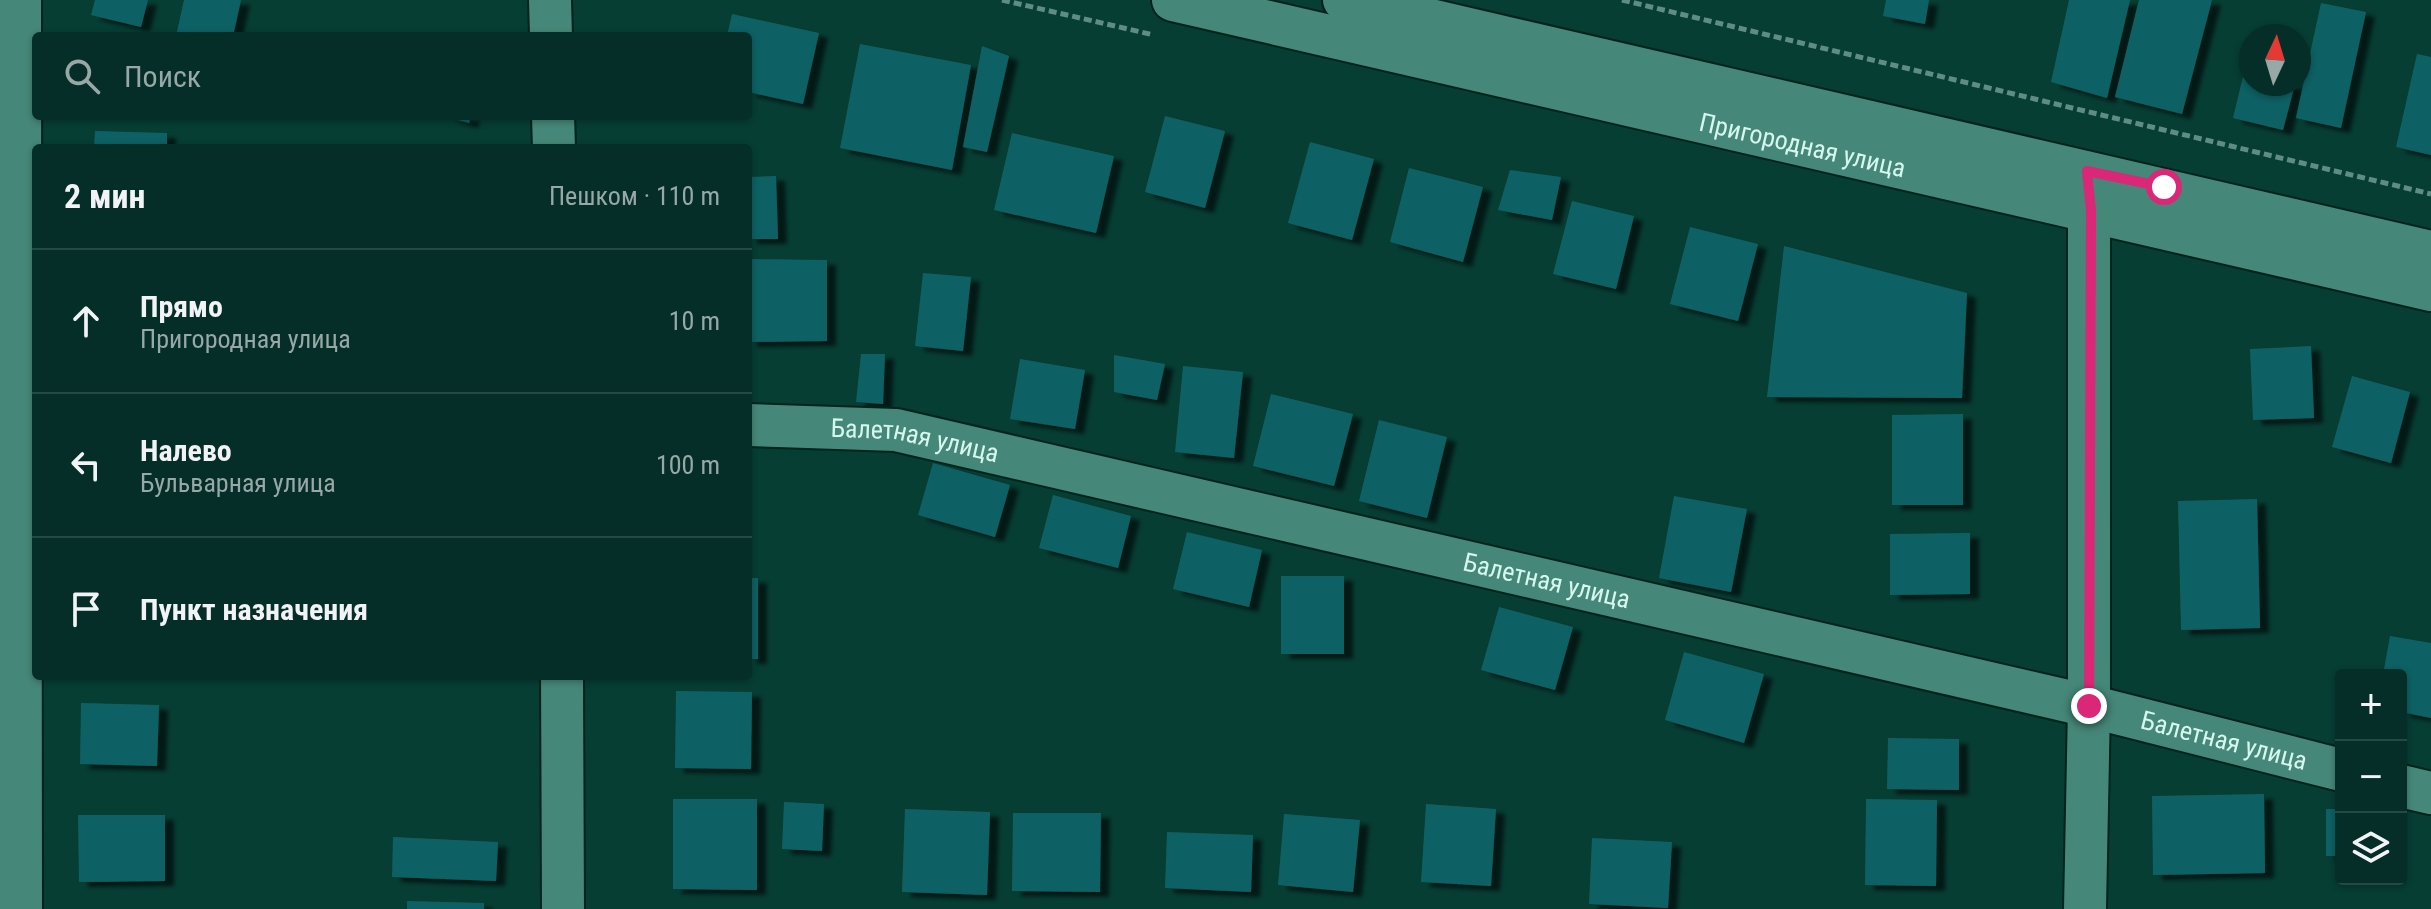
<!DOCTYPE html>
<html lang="ru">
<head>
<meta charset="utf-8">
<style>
  body { margin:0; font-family:"Roboto Condensed",sans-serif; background:#123a33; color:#f1f3f6 }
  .controls { position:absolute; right:24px; bottom:24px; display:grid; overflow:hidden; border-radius:8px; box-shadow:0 2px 6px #0004 }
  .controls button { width:72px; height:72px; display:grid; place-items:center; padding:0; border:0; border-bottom:2px solid #254a44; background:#042e27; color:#f1f3f6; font:40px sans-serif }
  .compass { position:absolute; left:2239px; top:24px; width:72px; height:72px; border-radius:50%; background:#042e27; box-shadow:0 2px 6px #0004; rotate:4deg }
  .stop { position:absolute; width:24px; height:24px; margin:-18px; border:6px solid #db2777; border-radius:50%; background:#fff }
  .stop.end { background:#db2777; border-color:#fff; box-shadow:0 2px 8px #0008 }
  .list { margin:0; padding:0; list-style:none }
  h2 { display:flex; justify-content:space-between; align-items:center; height:104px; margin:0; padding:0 32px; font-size:34px }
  h2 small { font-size:26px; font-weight:400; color:#97a8a7 }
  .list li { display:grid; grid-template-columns:52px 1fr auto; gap:24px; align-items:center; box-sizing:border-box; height:144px; padding:0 32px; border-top:2px solid #254a44 }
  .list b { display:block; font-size:30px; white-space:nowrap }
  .list p { margin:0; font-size:26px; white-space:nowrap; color:#97a8a7 }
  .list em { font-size:26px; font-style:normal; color:#97a8a7 }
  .icon { flex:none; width:44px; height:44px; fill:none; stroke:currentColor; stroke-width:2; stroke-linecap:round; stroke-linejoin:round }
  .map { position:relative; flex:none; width:2431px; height:909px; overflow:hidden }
  .search { position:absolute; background:#042e27; box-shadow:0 2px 6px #0004; left:32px; top:32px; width:720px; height:88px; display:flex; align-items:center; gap:20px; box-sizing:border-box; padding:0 28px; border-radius:8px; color:#97a8a7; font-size:30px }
  .panel { position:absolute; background:#042e27; box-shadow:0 2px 6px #0004; left:32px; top:144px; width:720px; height:536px; border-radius:8px }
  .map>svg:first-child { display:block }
  .building { fill:#106163; filter:url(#shadow) }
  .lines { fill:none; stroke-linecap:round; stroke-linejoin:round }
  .minor-casing { stroke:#00231c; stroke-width:46 }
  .path { stroke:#5f8d83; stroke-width:5; stroke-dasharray:8 4; stroke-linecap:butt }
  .minor { stroke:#458778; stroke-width:42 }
  .route { stroke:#db2777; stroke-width:10 }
  .labels { text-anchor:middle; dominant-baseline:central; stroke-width:8; stroke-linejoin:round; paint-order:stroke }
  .street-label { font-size:26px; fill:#d6f7ee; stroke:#05221c }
</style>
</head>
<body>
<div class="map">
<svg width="2431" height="909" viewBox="0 0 2431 909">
  <defs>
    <filter id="shadow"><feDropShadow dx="9" dy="5" stdDeviation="2" flood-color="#0009"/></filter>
  </defs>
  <rect width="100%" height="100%" fill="#063e34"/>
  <path class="building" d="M95,0h53l-7,27 -50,-12z
    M184,0h57l-8,36h-57z
    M1886,0h43l-4,24 -42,-8z
    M2069,0h61l-23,98 -56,-16z
    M2139,0h73l-30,114 -67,-17z
    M2321,3l45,9 -25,116 -45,-10z
    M732,14l87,19 -16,71 -55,-12v-56h-21z
    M860,44l111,21 -19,105 -112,-22z
    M982,46l27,10 -22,96 -24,-5z
    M2417,54l14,3v98l-35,-8z
    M2247,60h4v24h44l-12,46 -50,-12z
    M444,116h27l-2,7z
    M1165,116l60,15 -20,77 -60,-16z
    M95,131l72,2v15h-73z
    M1012,133l102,23 -18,77 -102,-23z
    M1310,142l64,17 -22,81 -64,-17z
    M1409,168l74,19 -20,75 -73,-20z
    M1510,170l51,7 -9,43 -54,-10z
    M776,176l2,63h-30v-62z
    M1572,201l62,15 -18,73 -63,-15z
    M1690,227l68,17 -20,77 -68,-17z
    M1784,246l183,47 -5,105 -195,-1z
    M748,259l79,1v81l-79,1z
    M923,273l48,4 -8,74 -48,-5z
    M2311,346l3,72 -61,2 -3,-71z
    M861,354h24l-2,50 -27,-2z
    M1114,355l51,9 -8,36 -43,-8z
    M1020,359l65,11 -10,59 -65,-10z
    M1183,366l60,6 -9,86 -59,-6z
    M2352,376l58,16 -19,71 -59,-16z
    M1271,394l82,20 -19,72 -81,-20z
    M1963,414v91h-71v-90z
    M1379,420l68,17 -20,81 -68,-17z
    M933,463l77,22 -15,52 -77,-22z
    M1053,495l78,21 -13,52 -79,-20z
    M1674,496l73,13 -16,83 -72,-14z
    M2257,499l3,129 -79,2 -3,-129z
    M1187,532l75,18 -13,57 -76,-18z
    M1970,533v61l-80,1v-61z
    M1281,576h63v78h-63z
    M748,578h10v81h-10z
    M1499,607l74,20 -18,63 -74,-20z
    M2390,636l41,7v75l-30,-6v-37h-18z
    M1684,652l80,22 -20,69 -79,-23z
    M676,691l76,1 -1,77 -76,-1z
    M81,703l78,2 -2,61 -77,-2z
    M1888,738l71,1v51l-72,-1z
    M2264,794l1,79 -112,2 -1,-79z
    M673,799h84v91l-84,-1z
    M1866,799l71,1 -1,86 -71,-1z
    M784,802l40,2 -2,47 -40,-2z
    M1426,804l70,5 -5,77 -70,-4z
    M905,809l85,3 -3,83 -85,-3z
    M2326,809h15v47h-15z
    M1013,813h88l-1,79 -88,-1z
    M1284,814l76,6 -7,72 -75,-7z
    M78,815h87v66l-86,1z
    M1167,832l86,3 -2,57 -86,-4z
    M393,837l105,5 -2,39 -104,-4z
    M1592,838l80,4 -4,66 -79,-4z
    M407,901l77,2v6h-77z"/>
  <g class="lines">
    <defs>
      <g id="minor">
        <path d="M20,0l1,909"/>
        <path d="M550,0l1,36"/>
        <path id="s1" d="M1173,0l1258,290"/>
        <path d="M1344,0l1087,252"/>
        <path d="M553,116l1,32"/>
        <path id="s2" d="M748,425l148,5 1193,276 252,64"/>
        <path d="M562,676l1,233"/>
        <path d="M2401,786l30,7"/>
        <path d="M2085,909l4,-203v-524"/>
      </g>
    </defs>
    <use href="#minor" class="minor-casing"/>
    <path class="path" d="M1002,0l152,35
      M1622,0l809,194"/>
    <use href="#minor" class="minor"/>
  </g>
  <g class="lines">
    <path class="route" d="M2089,706l2,-495 -4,-40 77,16"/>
  </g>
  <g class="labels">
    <g class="street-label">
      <text stroke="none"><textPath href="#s1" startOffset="646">Пригородная улица</textPath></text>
      <text stroke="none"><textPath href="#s2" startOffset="168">Балетная улица</textPath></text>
      <text stroke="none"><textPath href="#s2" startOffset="816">Балетная улица</textPath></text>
      <text stroke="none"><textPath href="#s2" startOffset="1512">Балетная улица</textPath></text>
    </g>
  </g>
</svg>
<div class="controls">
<button>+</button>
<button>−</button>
<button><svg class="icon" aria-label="layers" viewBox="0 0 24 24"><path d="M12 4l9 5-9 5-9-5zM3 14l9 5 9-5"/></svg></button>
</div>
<svg class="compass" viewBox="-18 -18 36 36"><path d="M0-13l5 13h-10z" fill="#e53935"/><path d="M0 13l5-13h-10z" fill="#97a8a7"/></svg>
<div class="stop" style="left:2164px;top:187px"></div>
<div class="stop end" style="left:2089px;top:706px"></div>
<div class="search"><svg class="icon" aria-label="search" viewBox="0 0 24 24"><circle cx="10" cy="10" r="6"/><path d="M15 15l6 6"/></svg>Поиск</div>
<section class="panel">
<h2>2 мин<small>Пешком · 110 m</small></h2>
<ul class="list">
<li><svg class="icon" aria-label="ahead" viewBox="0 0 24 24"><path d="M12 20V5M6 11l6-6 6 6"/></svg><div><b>Прямо</b><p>Пригородная улица</p></div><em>10 m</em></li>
<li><svg class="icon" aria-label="left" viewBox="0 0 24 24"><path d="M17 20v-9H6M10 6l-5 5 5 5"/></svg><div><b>Налево</b><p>Бульварная улица</p></div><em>100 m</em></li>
<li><svg class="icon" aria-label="arrive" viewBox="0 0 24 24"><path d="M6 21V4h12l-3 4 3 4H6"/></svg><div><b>Пункт назначения</b></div></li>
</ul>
</section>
</div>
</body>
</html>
